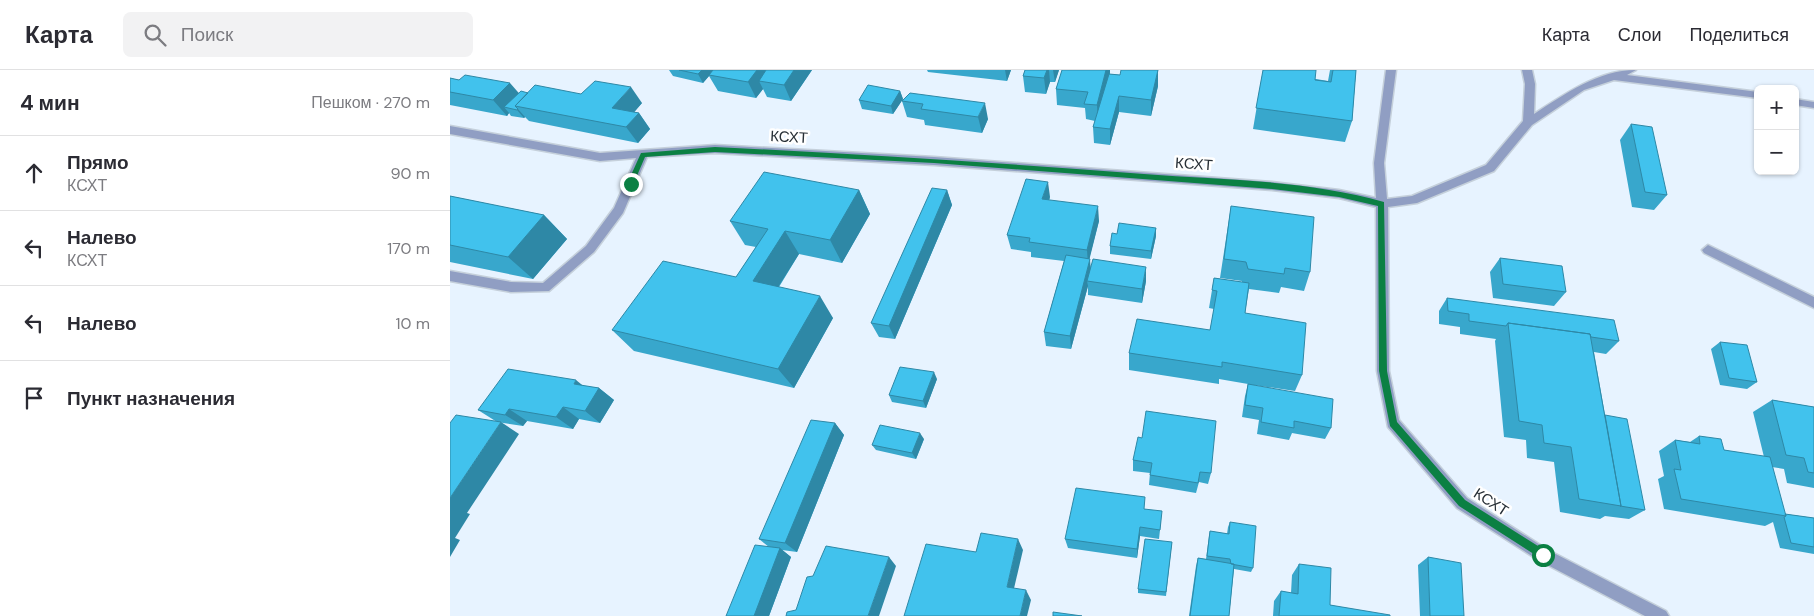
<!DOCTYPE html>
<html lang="ru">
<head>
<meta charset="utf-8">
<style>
  body { margin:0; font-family:"DM Sans",sans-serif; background:#f2f2f3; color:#2b2b33 }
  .controls { position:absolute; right:15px; top:15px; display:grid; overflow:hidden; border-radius:8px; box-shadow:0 1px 4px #0004 }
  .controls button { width:45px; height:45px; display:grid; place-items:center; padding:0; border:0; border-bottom:1px solid #e1e1e2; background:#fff; color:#2b2b33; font:25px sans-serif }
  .stop { position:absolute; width:15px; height:15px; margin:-11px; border:4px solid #0b8043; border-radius:50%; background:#fff }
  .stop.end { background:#0b8043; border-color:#fff; box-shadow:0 1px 5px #0008 }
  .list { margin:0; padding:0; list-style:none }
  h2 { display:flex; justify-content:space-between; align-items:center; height:65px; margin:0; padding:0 20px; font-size:21px }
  h2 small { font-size:16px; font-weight:400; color:#7c7c81 }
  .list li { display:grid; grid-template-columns:32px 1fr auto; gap:15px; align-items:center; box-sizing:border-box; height:75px; padding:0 20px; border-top:1px solid #e1e1e2 }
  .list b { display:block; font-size:19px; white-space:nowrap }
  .list p { margin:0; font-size:16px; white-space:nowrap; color:#7c7c81 }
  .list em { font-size:16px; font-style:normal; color:#7c7c81 }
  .icon { flex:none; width:28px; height:28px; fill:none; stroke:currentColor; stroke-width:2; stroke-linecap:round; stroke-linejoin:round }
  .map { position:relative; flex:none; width:1364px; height:546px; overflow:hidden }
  header { display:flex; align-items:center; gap:30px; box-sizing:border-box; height:70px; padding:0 25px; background:#fff; border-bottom:1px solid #e1e1e2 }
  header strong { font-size:24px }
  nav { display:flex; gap:28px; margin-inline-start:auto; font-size:18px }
  .search { width:350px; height:45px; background:#f2f2f3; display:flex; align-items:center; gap:12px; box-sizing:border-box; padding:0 18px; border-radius:8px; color:#7c7c81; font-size:19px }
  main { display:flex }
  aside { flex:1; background:#fff }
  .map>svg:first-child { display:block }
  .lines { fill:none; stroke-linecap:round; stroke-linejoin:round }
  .minor-casing { stroke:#c5d0db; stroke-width:3 }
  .minor { fill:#909ec3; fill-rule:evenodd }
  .wall { fill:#38a7cc }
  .shaded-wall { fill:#2e88a6 }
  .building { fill:#41c2ed; stroke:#2e88a6 }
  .route { fill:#0b8043 }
  .labels { text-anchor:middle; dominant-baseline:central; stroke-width:5; stroke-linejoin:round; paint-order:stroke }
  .street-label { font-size:15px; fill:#283037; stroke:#fff }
</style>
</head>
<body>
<header>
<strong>Карта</strong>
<div class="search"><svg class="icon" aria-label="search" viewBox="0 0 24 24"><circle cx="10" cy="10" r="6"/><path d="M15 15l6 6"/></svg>Поиск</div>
<nav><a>Карта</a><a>Слои</a><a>Поделиться</a></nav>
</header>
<main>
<aside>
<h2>4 мин<small>Пешком · 270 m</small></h2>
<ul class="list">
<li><svg class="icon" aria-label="ahead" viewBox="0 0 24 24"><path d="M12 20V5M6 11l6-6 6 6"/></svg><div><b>Прямо</b><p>КСХТ</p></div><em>90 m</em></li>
<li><svg class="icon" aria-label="left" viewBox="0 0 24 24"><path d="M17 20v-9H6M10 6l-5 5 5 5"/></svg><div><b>Налево</b><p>КСХТ</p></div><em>170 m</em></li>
<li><svg class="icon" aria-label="left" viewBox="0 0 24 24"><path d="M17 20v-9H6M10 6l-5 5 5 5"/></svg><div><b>Налево</b></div><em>10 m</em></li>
<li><svg class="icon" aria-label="arrive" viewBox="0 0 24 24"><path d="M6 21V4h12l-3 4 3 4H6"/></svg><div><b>Пункт назначения</b></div></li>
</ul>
</aside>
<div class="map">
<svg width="1364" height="546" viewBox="0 0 1364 546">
  <rect width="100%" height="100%" fill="#e7f3ff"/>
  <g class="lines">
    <defs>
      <path id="minor" d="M936,0h10l-12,93 3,36 25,-3 74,-31 37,-44 2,-37 -3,-14h10l3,14 -1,30c31,-20 64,-44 102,-44l-9,5 131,17v6l-144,-18 -30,10 -52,35 -38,46 -77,32 -29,4 1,164 10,49 68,78 81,52 118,61 3,5h-24l-107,-56 -81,-52 -69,-81 -11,-56 -1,-164 -37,-9 -67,-8 -338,-25 -219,-12 -68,4 -24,56 -29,39 -45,39 -38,1 -61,-11v-10l61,11 32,1 43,-37 28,-38 22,-50 -36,3 -150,-27v-8l150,27 115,-8 219,12 338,25 67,8 37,8 -2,-35z
        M1345,29l19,3v6l-19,-3z
        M1258,175l106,52v11l-110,-55 -2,-3z"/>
    </defs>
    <use href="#minor" class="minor-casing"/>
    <use href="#minor" class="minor"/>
  </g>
  <path class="wall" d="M219,0h143l-21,31 -24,-4 -4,-8 -7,9 -38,-7 -9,-15 -6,7 -30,-7z
    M477,0h84l-4,11 -79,-9z
    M575,0h34l-4,12h-5l-4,12 -21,-2 -2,-16z
    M612,0h48v4l10,1 38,-5v16l-7,30 -32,-4 -9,33 -16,-2 -1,-16 2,-6 -9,-2 -1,-11 -28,-3 -1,-16z
    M813,0l65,11 2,-11h26l-4,51 -7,21 -92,-13z
    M0,8l69,15h9l53,1 61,9 -8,9 5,1 11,16 -12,14 -109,-22 -4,-4 -1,1 -13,-2 -2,-3 -2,3 -57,-11z
    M450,21l3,8 -10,15 -31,-5 -3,-9z
    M460,23l78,26 -6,14 -57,-8 -1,-5 -17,-3 -5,-16z
    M1181,54l36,71 -13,15 -22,-3 -12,-67z
    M409,120l11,24 -28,49 -43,-9 -20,33 54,31 -39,70 -160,-37 -22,-21 124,-53 20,-30 -11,-2 -15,-24z
    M497,120l5,15 -57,134 -16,-2 -8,-14z
    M0,126l94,19 23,24 -34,40 -83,-17z
    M600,127l-1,3 50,21 -10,38 2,10 55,12 -4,22 -54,-8v-9l-17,63 -25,-3 -2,-14 20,-71 -33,-4v-5l-20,-3 -4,-14z
    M781,136l79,66 -6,19 -23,-4 -2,6 -30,-4 -4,24 57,62 -7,16 -41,-6 77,43 -6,11 -33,-6 -3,7 -32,-6 2,-14 -17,-3 3,-21 3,-12 -29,-5v5l-90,-14v-17l81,-23 4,-21 -5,-1 5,-30 28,4v-1l-22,-3z
    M706,158v8l-5,23 -41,-5v-8l7,-12z
    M1050,188l66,34 -12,14 -61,-8 -3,-26z
    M997,228l172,43 -13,13 -12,-2 11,63 40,95 -16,9 -24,-3 -5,3 -40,-7 -6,-50 -27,-4 -1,-18 -22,-3 -9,-96 1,-2 -36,-5v-7l-21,-3v-13z
    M1270,272l37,40 -10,7 -27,-4 -9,-36z
    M487,309l-11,29 -34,-6 -3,-7z
    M133,316l16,2 15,12 -14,23 -21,-4 -6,10 -46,-8 -4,5 -26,-4 -19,-12z
    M1322,330l42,7v81l-27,-5 -3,-14 -12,-2 13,47 29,4v36l-34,-6 -7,-26 -8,4 -101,-17 -6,-30 6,-3 -5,-25 16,-11 15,2 9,-6 25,14 40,7 -11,-45z
    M385,353l9,12 -47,117 -15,-2 9,7 -22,59h-43l43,-69 -10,-8z
    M692,368l69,35 -3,11 -9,-2 -3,11 -47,-8 1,-12 -17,-2v-11z
    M474,369l-8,20 -40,-9 -4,-5z
    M695,439l16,12 -2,18 -19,-3 -3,22 -69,-10 -3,-9z
    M780,452l23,46 -2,4 -17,-3 -5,47h-40l7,-50 2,-8 8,1 3,-23 1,-5 17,3 1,-7z
    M722,472l-6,54 -28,-3v-4z
    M978,487l36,59h-44l-2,-51z
    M849,494l31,41 60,11h-117l1,-15 7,-10 10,2 1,-18z"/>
  <path class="shaded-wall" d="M252,0h13l-6,5v1l-6,7 -5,-9z
    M304,0h15l-9,12 -1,-1 4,8 -7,9 -8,-16z
    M344,0h18l-21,31 -7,-16z
    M555,0h6l-4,11z
    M597,0h2l1,12 -4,12 -2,-16z
    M603,0h6l-4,12z
    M656,0h4v2l-12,49 -1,-16z
    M708,0v16l-7,30v-16z
    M60,13l14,16 -9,7 -11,1 5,6 -2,3 -14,-16z
    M181,17l11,16 -18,21 -12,-16z
    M450,21l3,8 -10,15 -2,-8z
    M669,26v16l-9,33v-16z
    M535,33l3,16 -6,14 -4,-16z
    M68,39l7,8 -1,1 -7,-8z
    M189,43l11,16 -12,14 -12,-16z
    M598,112l2,15 -5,17 -3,-15z
    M409,120l11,24 -28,49 -12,-23z
    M497,120l5,15 -57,134 -6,-13z
    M648,136l1,15 -11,44 -1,-15z
    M94,145l23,24 -34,40 -25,-22z
    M706,158v8l-5,23v-8z
    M335,161l14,23 -31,49 -15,-22z
    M640,189l1,14 -4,8 1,5 -17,63 -1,-13z
    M696,197v14l-4,22v-14z
    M370,226l13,22 -39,70 -16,-19z
    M484,302l3,7 -11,29 -3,-7z
    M126,310l16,13 -18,-9z
    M149,318l15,12 -14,23 -15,-12z
    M113,337l16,12 -6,10 -17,-12z
    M59,339l18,12 -4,5 -18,-11z
    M51,352l18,12 -52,79 3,1 -15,24 5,2 -10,17v-59z
    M385,353l9,12 -47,117 -12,-9z
    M470,363l4,6 -8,20 -4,-6z
    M690,457v9l-3,22v-9z
    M568,469l5,11 -11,47 -5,-10z
    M330,478l11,9 -22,59h-15z
    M439,487l7,9 -17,50h-11z
    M576,520l5,10 -4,16h-7z"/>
  <path class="building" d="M229,0h23l-4,4z
    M263,0h44l-9,12 -39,-7z
    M316,0h28l-10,15 -25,-4z
    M575,0h22l-3,8 -21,-2z
    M612,0h44l-9,35 -13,-1 4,-12 -32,-3z
    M671,0h37l-7,30 -32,-4 -9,33 -17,-2 16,-53 11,1z
    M813,0h53l-1,10 16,2 2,-12h23l-4,51 -96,-13z
    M15,5l45,8 -17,17 -43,-8v-14l9,2z
    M145,11l36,6 -19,21 27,5 -13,14 -111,-21 20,-21 46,9z
    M418,15l32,6 -9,15 -32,-6z
    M71,21l7,2 -13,13 3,3 -1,1 -13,-3z
    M460,23l75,10 -7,14 -57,-8 2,-5 -21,-3z
    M1181,54l21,3 15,68 -22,-3z
    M314,102l95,18 -29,50 -45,-9 -32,50 67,15 -42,73 -166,-39 51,-69 73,16 32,-48 -38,-8z
    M576,109l22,3 -6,17 56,7 -11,44 -58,-8 1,-4 -23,-3z
    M482,118l15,2 -58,136 -18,-3z
    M0,126l94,19 -36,42 -58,-12z
    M781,136l83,11 -4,55 -25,-4 -1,6 -36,-5 -2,-7 -22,-3z
    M669,153l37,5 -5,23 -41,-5 2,-13 5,1z
    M616,185l24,4 -20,77 -26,-4z
    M1050,188l62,8 4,26 -63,-8z
    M643,189l53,8 -4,22 -55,-8z
    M764,208l35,5 -4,30 61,10 -4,52 -80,-13v5l-93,-14 8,-34 73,11 7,-39 -5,-1z
    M997,228l167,22 5,21 -28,-4 -1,-3 -82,-11 -2,3 -37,-5v-7l-21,-3z
    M1058,253l82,11 31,172 -42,-7 -8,-52 -27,-4 -2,-18 -23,-4z
    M1270,272l27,3 10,37 -28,-4z
    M450,297l34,5 -11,29 -34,-6z
    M58,299l68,11 -2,4 25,4 -14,23 -22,-4 -7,10 -47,-8 -4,6 -27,-5z
    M798,314l85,15 -2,29 -37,-7v7l-33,-6 2,-14 -18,-3z
    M1322,330l42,7v66l-6,-1 -4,-14 -18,-3z
    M696,341l70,10 -5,52 -11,-1 -2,11 -48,-8 2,-12 -19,-3 5,-23 4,1z
    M6,345l45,7 -51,76v-75z
    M1155,345l22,4 18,91 -25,-4h1z
    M361,350l24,3 -50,120 -26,-4z
    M430,355l40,8 -8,20 -40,-8z
    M1249,366l22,3 3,11 46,7 16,59 -105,-17 -7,-30 7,1 -6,-30 25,4z
    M626,418l69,9 -1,12 18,2 -2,19 -20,-3 -3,22 -72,-10z
    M1335,444l29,4v29l-23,-4 -7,-26 2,-1z
    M780,452l26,4 -3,42 -22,-4 -1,-5 -23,-3 3,-25 19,3z
    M531,463l37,6 -11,48 19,3 -6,26h-116l22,-72 50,8z
    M695,469l27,3 -6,50 -28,-3z
    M305,475l25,3 -26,68h-28z
    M376,476l63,11 -21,59h-82l1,-4 9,-2 11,-33 6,-1z
    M978,487l33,6 3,53h-34z
    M748,488l36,6 -5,52h-39z
    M849,494l32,4 -1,37 60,10v1h-111l2,-25 17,3z
    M603,542l29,4h-29z"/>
  <path class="route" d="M265,77c143,7 286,16 429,27 80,6 163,6 240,28l3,169 10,51 68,78 81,51v7h-6l-81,-52 -69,-80 -11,-55 -1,-165 -39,-9 -67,-8 -338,-26 -219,-11 -70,5 -12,28 -6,-1 14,-31z"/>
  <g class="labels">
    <g class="street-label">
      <text transform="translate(339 67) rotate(3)">КСХТ</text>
      <text transform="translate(744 94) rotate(4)">КСХТ</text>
      <text transform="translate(1041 432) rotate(33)">КСХТ</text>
    </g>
  </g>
</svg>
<div class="controls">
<button>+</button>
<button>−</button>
</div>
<div class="stop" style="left:1093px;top:485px"></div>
<div class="stop end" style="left:181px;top:114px"></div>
</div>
</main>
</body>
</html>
